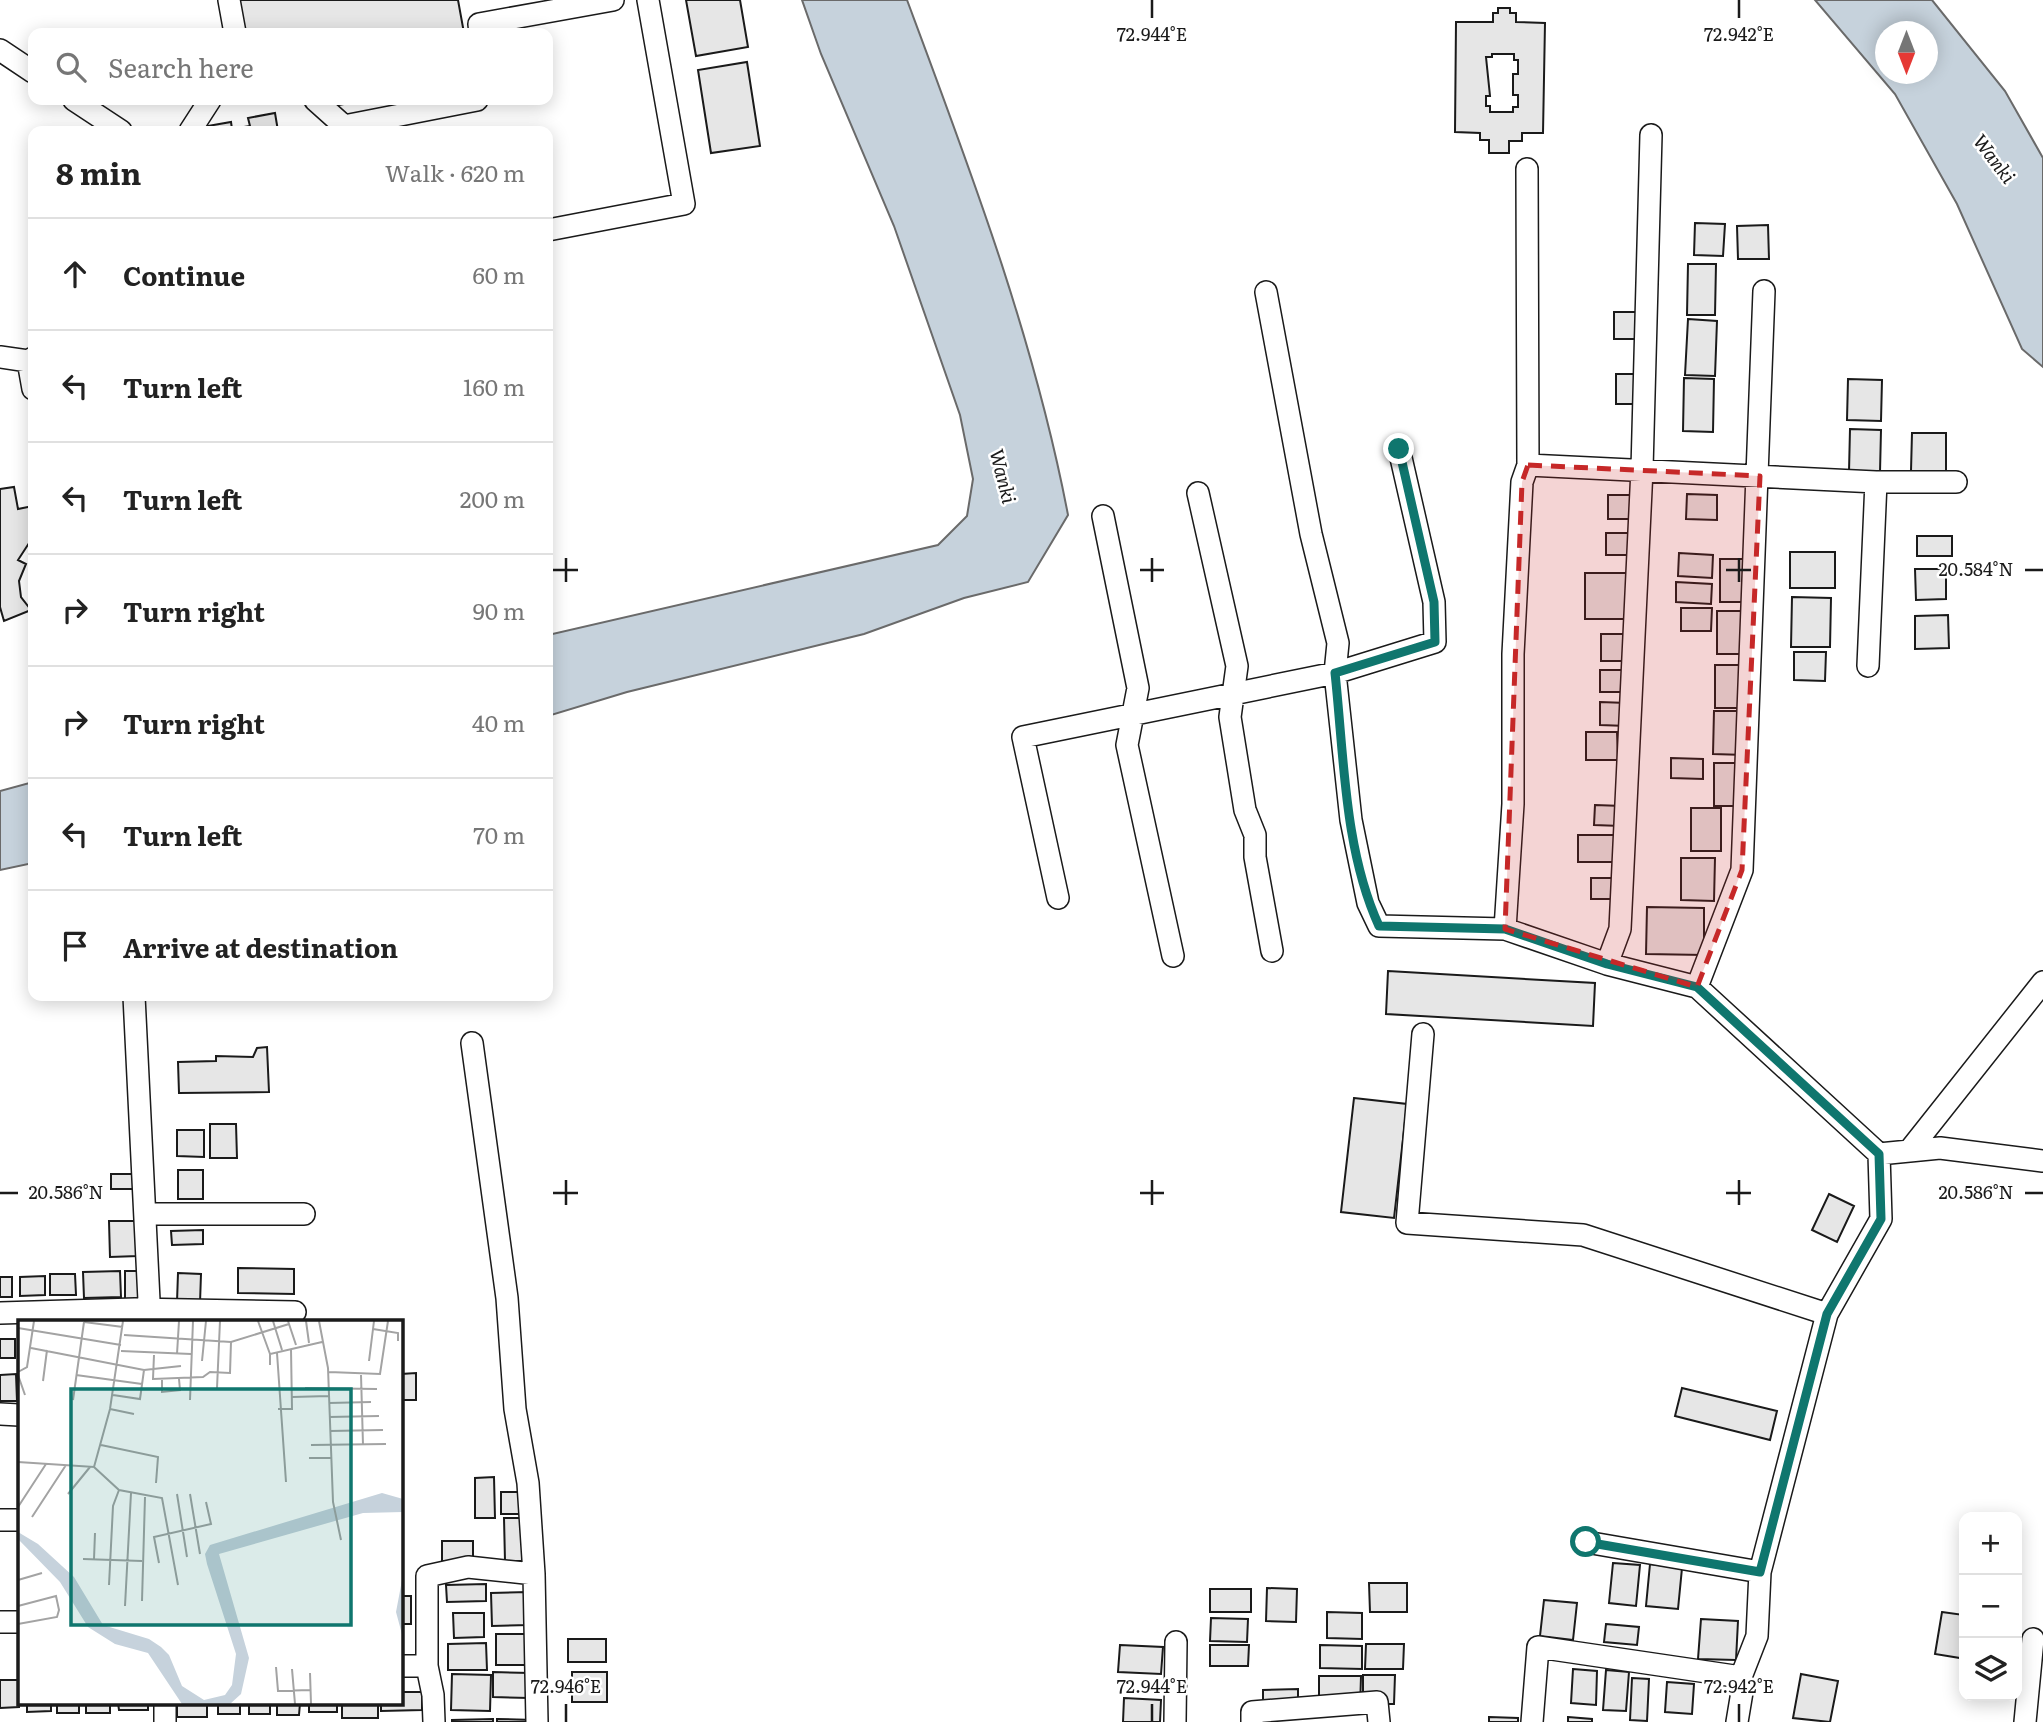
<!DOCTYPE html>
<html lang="en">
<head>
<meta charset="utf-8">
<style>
  body { margin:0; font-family:Literata,serif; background:#f2f2f2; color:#222 }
  .controls { position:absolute; right:21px; bottom:21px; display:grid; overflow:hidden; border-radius:14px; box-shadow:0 4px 18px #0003 }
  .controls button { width:63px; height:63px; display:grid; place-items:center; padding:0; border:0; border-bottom:2px solid #e0e0e0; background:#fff; color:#222; font:35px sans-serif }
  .compass { position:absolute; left:1875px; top:21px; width:63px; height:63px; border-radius:50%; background:#fff; box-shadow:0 4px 18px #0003; rotate:180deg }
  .stop { position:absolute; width:21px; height:21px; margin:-16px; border:5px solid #0f766e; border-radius:50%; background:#fff }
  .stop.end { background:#0f766e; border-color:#fff; box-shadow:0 2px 7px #0008 }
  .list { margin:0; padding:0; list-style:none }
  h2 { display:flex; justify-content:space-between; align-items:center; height:91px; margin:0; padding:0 28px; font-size:30px }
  h2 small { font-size:23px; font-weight:400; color:#767676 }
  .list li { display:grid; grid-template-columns:46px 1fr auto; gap:21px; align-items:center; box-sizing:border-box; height:112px; padding:0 28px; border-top:2px solid #e0e0e0 }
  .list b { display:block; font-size:26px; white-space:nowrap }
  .list em { font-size:23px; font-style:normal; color:#767676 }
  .icon { flex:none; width:38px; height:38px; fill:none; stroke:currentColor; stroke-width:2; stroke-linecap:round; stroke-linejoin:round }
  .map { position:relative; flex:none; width:2043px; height:1722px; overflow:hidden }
  .search { position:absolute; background:#fff; box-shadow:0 4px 18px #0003; left:28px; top:28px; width:525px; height:77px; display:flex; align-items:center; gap:18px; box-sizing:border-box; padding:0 24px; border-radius:14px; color:#767676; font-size:26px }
  .panel { position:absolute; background:#fff; box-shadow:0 4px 18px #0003; left:28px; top:126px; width:525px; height:875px; border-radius:14px }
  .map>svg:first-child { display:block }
  .water { fill:#c6d2dc; stroke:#6a6a6a; stroke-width:2; fill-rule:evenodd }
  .building { fill:#e6e6e6; stroke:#1a1a1a; stroke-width:2; fill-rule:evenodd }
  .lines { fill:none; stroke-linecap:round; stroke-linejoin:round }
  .minor-casing { stroke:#1a1a1a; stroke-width:24 }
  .minor { stroke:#fff; stroke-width:21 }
  .route { stroke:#0f766e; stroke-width:9 }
  .marked { fill:#c62828; fill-opacity:0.2; stroke:#c62828; stroke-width:5; stroke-dasharray:14 9; stroke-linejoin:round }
  .ticks { fill:none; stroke:#1a1a1a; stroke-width:2.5 }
  .labels { text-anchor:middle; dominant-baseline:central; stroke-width:5; stroke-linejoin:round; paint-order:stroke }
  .water-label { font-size:19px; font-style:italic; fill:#1a1a1a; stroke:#fff }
  .inset-road { fill:none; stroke:#a3a3a3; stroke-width:2 }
  .view { fill:#0f766e; fill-opacity:0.15; stroke:#0f766e; stroke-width:3.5 }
  .inset-edge { fill:none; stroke:#1a1a1a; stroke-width:3.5 }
  .ticks-label { font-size:18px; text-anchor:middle; fill:#1a1a1a; stroke:#fff; stroke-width:5; stroke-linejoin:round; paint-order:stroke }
</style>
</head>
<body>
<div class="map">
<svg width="2043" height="1722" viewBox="0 0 2043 1722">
  <rect width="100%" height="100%" fill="#fff"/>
  <path class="water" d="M802,0h105c63,169 127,337 161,515l-40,67 -64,16 -100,36 -237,58 -79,24v-81l390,-90 29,-29 6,-37 -13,-64 -66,-189 -73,-172z
    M1815,0h117l73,91 38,67v209l-21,-18 -65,-145 -62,-110zM1885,32h42v42h-42z
    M33,782v81l-33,7v-79z"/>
  <path class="building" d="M239,0h219l6,33h-219z
    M686,0h54l8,47 -52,9z
    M1498,8h12v5h6v9l29,1 -2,110h-21v8h-13v12h-20v-13h-9v-7l-25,-1 1,-110h37v-9h5zM1492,54h22v6h4v14h-5v21h5v12h-5v5h-23v-6h-4v-10h4l-4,-39h6z
    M747,62l13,84 -49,7 -13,-83z
    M332,100h33l-32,6z
    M275,113l3,18h-75l-1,-4 29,-5 1,7 18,-3 -2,-8z
    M1695,223l30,1 -2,32 -29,-1z
    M1768,225l1,34h-31l-1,-33z
    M1688,264h28l-1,51h-28z
    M1614,312h28l-1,27h-27z
    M1688,319l29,2 -2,55 -30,-1z
    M1616,374h23v30h-23z
    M1684,378l30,1 -1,53 -30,-1z
    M1848,379l34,1 -1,41 -34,-1z
    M1850,429l31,1 -1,42h-31z
    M1912,433h34v38h-35z
    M14,487l4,22 15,-3v31l-15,23 8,4 -7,17 2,16 10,13 -27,11 -4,-14v-118z
    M1687,494l30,1v25l-31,-1z
    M1608,495h28v24h-28z
    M1606,533h27v22h-27z
    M1917,536h35v20h-35z
    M1790,552h45v36h-45z
    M1679,553l34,2 -1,23 -34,-2z
    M1720,559h29v43h-29z
    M1915,569h31v30l-30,1z
    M1585,573h43l-1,46h-42z
    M1676,582l36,2 -1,20 -35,-2z
    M1792,597l39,1 -1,49h-39z
    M1681,608h31l-1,23h-30z
    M1717,611h32v43h-32z
    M1948,615l1,33 -34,1v-33z
    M1601,634h29v27h-29z
    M1794,652h32l-1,29 -31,-1z
    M1715,665h31v43h-31z
    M1600,670h28v22h-28z
    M1600,702l27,1v23l-27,-1z
    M1714,711h31v44l-32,-1z
    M1586,732h31l1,28h-32z
    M1671,758l32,1v20l-32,-1z
    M1714,763h30v43h-30z
    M1595,805l27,1 -1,20 -27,-1z
    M1691,808h30v43h-30z
    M1578,835h37v27h-37z
    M1681,858h34l-1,43 -33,-1z
    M1591,878h27l1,21h-28z
    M1647,907l57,1v47l-58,-1z
    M1388,971l207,12 -2,43 -207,-12z
    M267,1047l2,45 -90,1 -1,-31 38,-1v-5l37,1 4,-9z
    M1354,1098l53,6 -13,114 -53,-6z
    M210,1124h26l1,34h-27z
    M177,1130h27v27l-27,-1z
    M178,1170h25v29h-25z
    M111,1174h26v15h-26z
    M1829,1194l25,12 -17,36 -25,-12z
    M109,1221h29v35l-28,1z
    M203,1230v14l-31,1 -1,-14z
    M238,1268l56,1v25l-56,-1z
    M120,1271l1,26 -37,1 -1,-26z
    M125,1271h17v29h-17z
    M178,1273l23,1 -1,29 -23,-1z
    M50,1274h25l1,21h-26z
    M45,1276v19l-25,1v-19z
    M0,1277h12v20h-12z
    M0,1339h15v19h-15z
    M416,1373v27h-15v-26z
    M16,1374l1,27h-17v-26z
    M1682,1388l95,23 -7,29 -95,-24z
    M494,1477l1,41h-20v-40z
    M501,1492h24v22h-24z
    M504,1518h20l1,43h-20z
    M442,1541h31v20h-31z
    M1613,1563l27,2 -4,41 -27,-3z
    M1650,1564l32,4 -4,41 -32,-3z
    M1369,1583h38v29h-37z
    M486,1584v17l-39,1 -1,-17z
    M1267,1588l30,1 -1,33 -30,-1z
    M1210,1589h41v23h-41z
    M528,1592l1,33 -37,1 -1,-33z
    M401,1596h10v28h-10z
    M1544,1600l33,3 -4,37 -33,-4z
    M1327,1612l35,1v26l-35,-1z
    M1942,1612l22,3 -4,43 -25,-4z
    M453,1613h31v24l-30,1z
    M1211,1618l37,1 -1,23 -37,-1z
    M1701,1619l37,2 -2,39 -38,-1z
    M1606,1624l33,3 -2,18 -33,-3z
    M496,1634h32v31h-32z
    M568,1639h38v23h-38z
    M486,1643l1,27h-39v-26z
    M1366,1644h38l-1,25h-38z
    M1120,1645l43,2 -2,27 -43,-2z
    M1210,1645h39l-1,21h-38z
    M1320,1645l42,1v23l-42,-1z
    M1573,1669l24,2 -1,34 -25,-2z
    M1606,1670l23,2 -3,39 -23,-1z
    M493,1672l37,1 -1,25 -36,-1z
    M572,1672h35v30h-35z
    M452,1674l39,1 -1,36 -39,-1z
    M1801,1674l37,7 -8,41 -37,-4z
    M1363,1675h32l-1,29h-31z
    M1319,1676h42l-1,33 -41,-1z
    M1632,1678l17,1 -2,42 -17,-1z
    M0,1680h19v27l-19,1z
    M1667,1682l27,2 -2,30 -27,-2z
    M1298,1689v17l-35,1v-17z
    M401,1692h21v18l-41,1v-8h20z
    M1124,1698l37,2 -1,22h-37z
    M27,1703h24v8l-24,1z
    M57,1703h22v10h-22z
    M86,1703h24v10h-24z
    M118,1703h30v7h-29z
    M177,1703h30v14h-30z
    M218,1703h22v11h-22z
    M249,1703h21v11h-21z
    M277,1703h23l-1,12h-22z
    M309,1703h28v9h-28z
    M342,1703h36v15h-36z
    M1489,1717l29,1v4h-29z
    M1568,1717l24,2v3h-24z
    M493,1719v3h-41v-2z
    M497,1719l37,1v2h-37z"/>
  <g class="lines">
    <defs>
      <path id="minor" d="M229,0l6,33
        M480,33l-1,-9 134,-24
        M0,50l33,22
        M74,100l47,31
        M315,100l29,26 133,-26
        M190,131l20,-31
        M548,230l136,-26 -36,-204
        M1266,292l45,242 27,109 -3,30 16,147 17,83 11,23 126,3 102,35 90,23 182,167
        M0,357l28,4 5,-3
        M28,361l5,28
        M1528,465l348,17h80
        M1198,493l39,173 -7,51 15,93 10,25v22l17,94
        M1103,516l35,172 -11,57 46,211
        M1868,666l8,-184
        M1058,898l-35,-161 312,-64 100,-31 -1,-40 -35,-153
        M1505,929l8,-125v-150l9,-172 6,-17 -1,-296
        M1607,964l13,-35 22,-460 9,-334
        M1697,987l45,-117 22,-579
        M134,996l16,325
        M1423,1034l-16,189 176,12 244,79
        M472,1043l35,255 8,111 13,74 6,91 3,148
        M1909,1151l134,-169
        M145,1214h159
        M0,1313l135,-4 160,3
        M0,1414l19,1
        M0,1520h19
        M1586,1542l174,30
        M0,1622h19
        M401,1666h26
        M165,1703v19
        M434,1722l-1,-27 -6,-29v-90l41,-9 66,7
        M1175,1722l1,-80
        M1252,1722v-10l125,-10 2,20
        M1532,1722l6,-75 203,30
        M1737,1722l5,-30 -1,-15 16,-41 3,-64 67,-258 54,-95 -2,-65 61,-6 103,13
        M2025,1722l8,-83"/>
    </defs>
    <use href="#minor" class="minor-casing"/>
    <use href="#minor" class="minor"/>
  </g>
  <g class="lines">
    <path class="route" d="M1399,449l35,153 1,40 -100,31c9,82 9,177 44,253l126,3 102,35 90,23 182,167 2,65 -54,95 -67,258 -174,-30"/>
  </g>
  <path class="marked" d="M1528,465l232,11 -18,394 -45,117 -192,-58 17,-447z"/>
  <path class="ticks" d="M1152,0v18M1739,0v18M566,558v24M1152,558v24M1739,558v24M553,570h25M1140,570h24M1726,570h25M2025,570h18M566,1180v25M1152,1180v25M1739,1180v25M0,1193h18M553,1193h25M1140,1193h24M1726,1193h25M2025,1193h18M566,1704v18M1152,1704v18M1739,1704v18"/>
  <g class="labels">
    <g class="water-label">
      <text transform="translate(1995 158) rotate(53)">Wanki</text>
      <text transform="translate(1004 476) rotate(76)">Wanki</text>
    </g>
  </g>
  <g transform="translate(18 1320)">
    <rect width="385" height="385" fill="#fff"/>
    <path d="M364,173l21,6v13l-40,1 -144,41 30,104 -8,36 -11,10h-48l-34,-51 -33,-9 -27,-17 -28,-45 -42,-43v-7l20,12 36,33 29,48 46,14 12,8 8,8 13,31 22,14 21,-5 7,-10 4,-31 -29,-90 -2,-10 5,-9zM385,255v63l-7,-26z" fill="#c6d2dc"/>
    <path class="inset-road" d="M240,1l12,33M255,1l9,29M270,1l8,24M288,1l3,22M301,1l9,47 5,134 8,38M66,2l39,5M0,8l103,17M355,9l25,4v8M106,15l107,7 58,-18M13,28l113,22 37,-4M103,31l70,3M259,33l9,129M159,34l2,-33M136,35l-1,24 50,-2 7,-5 20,1 1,-31M184,41l4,-40M351,41l5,-40M252,45v-11l52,-12M0,52l9,-5 7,-46M311,52l51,2 8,-53M0,55l7,20M58,55l66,9M343,55l2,70M144,60v12l18,-2 -1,-11M25,61l4,-31M199,68l3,-67M287,68l72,1M95,75l27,4 4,-29M274,77l37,-1M55,80l11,-78M172,80l3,-79M311,83l42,-1M92,89l24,5M260,89h14l-1,-60M311,97l50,-1M312,111l53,-1M83,125l57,12 -2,26M293,125l75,-1M291,138h22M0,142l76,5 16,-58 13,-88M76,147l25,23 43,8 16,87M50,174l22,-27M159,174l10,63M172,174l10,60M0,187l28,-43M14,197l34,-52M65,239l59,2M76,239l1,-26M141,243l-5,-26 57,-13 -5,-22M0,260l24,-7M91,265l4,-79 6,-16M124,281l3,-104M0,286l38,-10 3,14 -2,7 -39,7M107,286l6,-113M258,347l2,24 32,-1M274,349l3,35M292,353l1,31"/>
    <path class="view" d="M53,69h280v236h-280z"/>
    <rect width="385" height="385" class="inset-edge"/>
  </g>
  <g class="ticks-label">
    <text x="1152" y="41">72.944°E</text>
    <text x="1739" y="41">72.942°E</text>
    <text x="1976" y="576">20.584°N</text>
    <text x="1976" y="1199">20.586°N</text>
    <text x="66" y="1199">20.586°N</text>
    <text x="566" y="1693">72.946°E</text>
    <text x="1152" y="1693">72.944°E</text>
    <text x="1739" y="1693">72.942°E</text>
  </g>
</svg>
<div class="controls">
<button>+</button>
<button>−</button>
<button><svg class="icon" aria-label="layers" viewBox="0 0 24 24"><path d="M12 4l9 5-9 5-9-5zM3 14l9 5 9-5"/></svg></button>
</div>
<svg class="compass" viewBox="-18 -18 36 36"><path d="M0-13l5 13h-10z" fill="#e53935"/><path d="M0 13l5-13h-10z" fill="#767676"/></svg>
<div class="stop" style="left:1586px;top:1542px"></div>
<div class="stop end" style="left:1399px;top:449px"></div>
<div class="search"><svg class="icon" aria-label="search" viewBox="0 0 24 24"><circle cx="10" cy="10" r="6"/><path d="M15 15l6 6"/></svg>Search here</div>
<section class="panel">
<h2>8 min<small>Walk · 620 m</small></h2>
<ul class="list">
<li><svg class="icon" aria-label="ahead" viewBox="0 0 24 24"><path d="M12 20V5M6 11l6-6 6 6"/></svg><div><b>Continue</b></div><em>60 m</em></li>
<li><svg class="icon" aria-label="left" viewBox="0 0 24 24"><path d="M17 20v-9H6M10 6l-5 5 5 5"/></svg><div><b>Turn left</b></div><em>160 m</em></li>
<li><svg class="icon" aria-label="left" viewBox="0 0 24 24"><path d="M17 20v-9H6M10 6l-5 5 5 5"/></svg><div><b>Turn left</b></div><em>200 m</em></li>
<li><svg class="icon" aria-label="right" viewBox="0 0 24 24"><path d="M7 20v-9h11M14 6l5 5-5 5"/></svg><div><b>Turn right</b></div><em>90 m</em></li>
<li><svg class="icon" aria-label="right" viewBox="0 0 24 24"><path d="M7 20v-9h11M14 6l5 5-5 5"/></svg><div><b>Turn right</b></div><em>40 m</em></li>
<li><svg class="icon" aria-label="left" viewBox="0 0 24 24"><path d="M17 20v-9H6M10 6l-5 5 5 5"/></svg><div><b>Turn left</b></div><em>70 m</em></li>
<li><svg class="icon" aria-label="arrive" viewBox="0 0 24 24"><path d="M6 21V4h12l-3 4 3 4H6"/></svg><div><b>Arrive at destination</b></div></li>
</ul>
</section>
</div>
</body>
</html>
